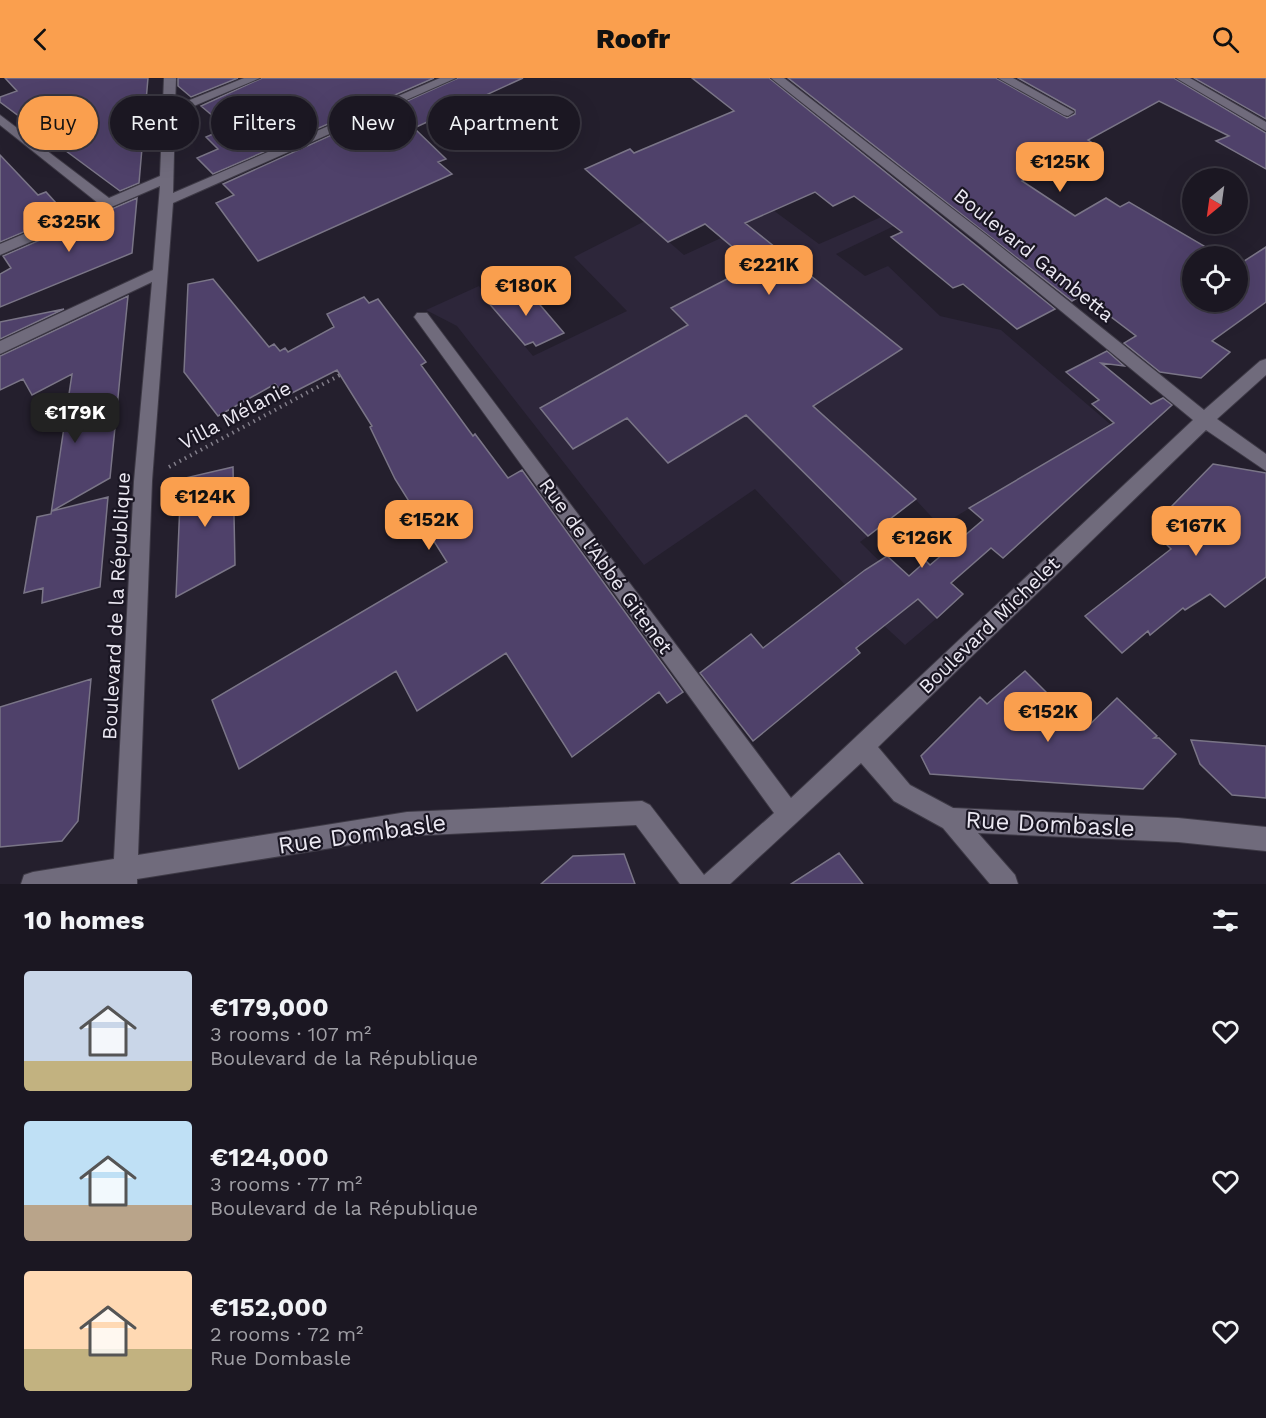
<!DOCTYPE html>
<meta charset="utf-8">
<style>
body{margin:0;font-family:"Work Sans",sans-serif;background:#24202a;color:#f1f3f6;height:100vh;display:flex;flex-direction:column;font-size:22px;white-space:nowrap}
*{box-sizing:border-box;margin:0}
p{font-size:20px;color:#a09fa5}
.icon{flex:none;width:33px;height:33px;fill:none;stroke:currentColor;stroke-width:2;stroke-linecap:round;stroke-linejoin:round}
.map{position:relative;height:806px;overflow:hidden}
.drawer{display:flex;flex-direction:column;background:#1b1722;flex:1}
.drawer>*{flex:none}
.hud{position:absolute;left:18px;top:18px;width:600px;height:54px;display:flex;gap:12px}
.needle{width:39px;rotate:209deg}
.controls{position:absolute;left:1182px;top:90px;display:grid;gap:12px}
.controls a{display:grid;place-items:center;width:66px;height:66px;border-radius:50%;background:#1b1722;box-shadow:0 6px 24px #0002,0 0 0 2px #393640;font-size:30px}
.price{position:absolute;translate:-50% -51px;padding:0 14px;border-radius:12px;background:#fa9f4e;color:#111;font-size:20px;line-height:39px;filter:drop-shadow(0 2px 3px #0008)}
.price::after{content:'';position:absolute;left:50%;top:36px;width:18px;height:14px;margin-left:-9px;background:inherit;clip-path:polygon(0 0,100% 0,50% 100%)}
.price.selected{background:#222;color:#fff}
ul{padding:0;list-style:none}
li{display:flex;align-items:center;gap:18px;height:150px;padding:0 24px}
li span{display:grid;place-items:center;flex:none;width:168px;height:120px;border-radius:6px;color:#555}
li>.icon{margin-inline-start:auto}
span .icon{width:72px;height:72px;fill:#fffc;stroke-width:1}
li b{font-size:26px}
h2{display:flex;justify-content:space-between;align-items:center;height:72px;padding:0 24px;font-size:26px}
.tag{padding:0 21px;border-radius:27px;background:#1b1722;box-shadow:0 6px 24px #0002,0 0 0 2px #393640;font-size:21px;line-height:54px}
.tag.selected{background:#fa9f4e;color:#111}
header{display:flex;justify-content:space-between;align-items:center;height:78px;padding:0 24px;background:#fa9f4e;color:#111;font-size:27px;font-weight:800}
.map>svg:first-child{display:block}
</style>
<header><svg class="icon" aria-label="back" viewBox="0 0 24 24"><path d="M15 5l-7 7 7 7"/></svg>Roofr<svg class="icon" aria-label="search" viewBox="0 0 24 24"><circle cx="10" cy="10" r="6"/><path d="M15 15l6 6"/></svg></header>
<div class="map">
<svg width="1266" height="806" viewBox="0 0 1266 806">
<rect width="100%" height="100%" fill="#241f2d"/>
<path fill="#2d263a" d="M909,127l10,9 -83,40 29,22 23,-10 52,50 61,14 109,94 -170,102 -24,-26 -56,42 77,76 -32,27 -26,-24 -124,-132 -111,76 -187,-239 -31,-16 53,-24 17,26 37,44 94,-45 -53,-54 71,-36 39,34 37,-17 -3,-3 55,-25 46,34z"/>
<path fill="#4f416a" stroke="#7a7587" stroke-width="1.5" d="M5,0h143l-9,105 -19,8 -120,-89v-5l17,-6z
M178,0h60l-47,19 -13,-11z
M262,0h172l-221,96 -16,-16 21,-9 -12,-12 21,-9 -26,-22z
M458,0h65l-109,50 32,31 -8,3 14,12 -194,87 -42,-58 18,-8 -11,-11z
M692,0h77l286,231 -38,20 -54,-45 -10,4 -62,-51 11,-5 -48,-36 -21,10 -18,-14 -70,31 157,126 -89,57 103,93 -48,37 -122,-121 -78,48 -41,-45 -54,31 -33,-41 148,-83 -17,-17 83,-43 -49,-41 -37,18 -83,-73 45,-20 4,4 100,-42z
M788,0h208l71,40 8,-4v-4l-57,-32h156l92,55v36l-50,-28 13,-5 -70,-35 -71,39 3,2 -69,39 53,35 31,-18 14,9 9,-5 92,54h-29v46h46v-37l28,-18v55l-54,39 18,11 -29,26 -41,-6 -36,-29 12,-7 -54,-41 -10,6z
M1194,0h72v41z
M0,77l38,40 8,-3 20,22 -66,28z
M137,120l-5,55 -132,54v-33l11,-6 -8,-12z
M213,201l56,68 5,-3 6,7 5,-3 3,4 46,-25 -7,-13 37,-17 5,6 9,-4 48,63 -5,3 52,71 2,-2 33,44 14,-8 161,222 -16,11 -8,-11 -87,65 -66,-104 -89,58 -21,-40 -157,98 -27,-69 235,-138 -52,-83 -25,-52 2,-1 -35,-56 -51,26 -11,-12 -57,32 -34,-44 4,-88z
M523,207l41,48 -28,13 -3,-4 -8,3 -38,-44z
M128,218l-18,182 -58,33 56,-14 -8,90 -58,16 1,-15 -19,5 13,-76 14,-3 21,-140 -40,21 -9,-16 -23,11v-34z
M64,231l-64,30v-17z
M1107,273l17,15 -23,-3 50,41 12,-6 9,7 -169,153 -12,-10 -40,35 12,11 -26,24 -19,-19 -62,49 4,5 -107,88 -53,-68 51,-39 12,14 102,-78 22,-14 22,20 17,-15 4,4 53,-45 -14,-12 145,-85 -22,-19 7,-4 -33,-28z
M1213,386l53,9v104l-41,30 -15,-13 -25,16 -2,-2 -33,27 -2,-4 -26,22 -37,-37 86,-67 -5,-5 29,-18 -23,-20z
M233,389l2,98 -59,32 5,-118z
M1025,593l59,59 33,-32 40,38 -3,2h5l17,16 -33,35 -213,-15 -9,-18 59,-59 7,7z
M91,601l-13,142 -16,20 -62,6v-140z
M1191,662l75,6v52l-34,-3 -32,-31z
M839,775l24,31h-72z
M624,776l11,30h-94l32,-28z"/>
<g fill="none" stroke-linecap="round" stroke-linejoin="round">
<g stroke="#3e3a46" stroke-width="2">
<path id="minor" d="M164,0h12l-1,28 69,-28h16l-85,36 -2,79 267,-115h16l-283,125 -21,278 -14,374 269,-43 235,-11 8,4 54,70 70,-62 -357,-492 -3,-4 3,-4h10l364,485 402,-378 -213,-176 -209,-166h13l206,160 214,172 56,-49 6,-2v16l-49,44 49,35v17l-60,-41 -328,317 32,38 43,23 225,10 88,9v24l-88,-9 -200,-9 37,42 3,9h-28l-47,-56 -49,-27 -33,-38 -131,121h-50l-44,-59 -229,11 -270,43v5h-116l3,-9 9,-3 81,-13 20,-378 18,-199 -152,72v-13l153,-71 7,-84 -160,69v-11l98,-41 -98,-78v-10l109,83 51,-22z
M998,0h15l61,34 -6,4 -4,-1z
M1176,0h14l76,44v9z"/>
</g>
<path stroke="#827e8a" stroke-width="4" stroke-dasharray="1.5 4.5" stroke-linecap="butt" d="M169,389l171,-92"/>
<use href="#minor" fill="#706b7c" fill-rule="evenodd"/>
</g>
<g text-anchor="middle" stroke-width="4.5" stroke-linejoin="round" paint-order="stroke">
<g font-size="20" fill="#ebe8f2" stroke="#1a1623">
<text transform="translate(1034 177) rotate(39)" y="7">Boulevard Gambetta</text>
<text transform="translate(235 337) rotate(-28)" y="7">Villa Mélanie</text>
<text transform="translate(606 488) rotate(54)" y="7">Rue de l'Abbé Gitenet</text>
<text transform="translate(116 528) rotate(-87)" y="7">Boulevard de la République</text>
<text transform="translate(989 547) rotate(-44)" y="7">Boulevard Michelet</text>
</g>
<g font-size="24" fill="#ebe8f2" stroke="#1a1623">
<text transform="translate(1050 746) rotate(3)" y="8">Rue Dombasle</text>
<text transform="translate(362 756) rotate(-8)" y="8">Rue Dombasle</text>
</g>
</g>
</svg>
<div class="controls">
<a><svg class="needle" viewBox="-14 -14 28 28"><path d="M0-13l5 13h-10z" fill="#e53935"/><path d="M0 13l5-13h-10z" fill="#a09fa5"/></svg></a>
<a><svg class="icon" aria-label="locate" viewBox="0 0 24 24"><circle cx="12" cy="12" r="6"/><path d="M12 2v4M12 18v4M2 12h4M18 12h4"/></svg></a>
</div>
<b class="price" style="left:1060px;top:115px">€125K</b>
<b class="price" style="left:69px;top:175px">€325K</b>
<b class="price" style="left:769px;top:218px">€221K</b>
<b class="price" style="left:526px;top:239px">€180K</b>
<b class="price selected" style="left:75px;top:366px">€179K</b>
<b class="price" style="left:205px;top:450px">€124K</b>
<b class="price" style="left:429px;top:473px">€152K</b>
<b class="price" style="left:1196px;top:479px">€167K</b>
<b class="price" style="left:922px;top:491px">€126K</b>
<b class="price" style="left:1048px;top:665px">€152K</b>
<div class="hud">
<a class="tag selected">Buy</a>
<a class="tag">Rent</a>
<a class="tag">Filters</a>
<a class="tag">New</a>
<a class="tag">Apartment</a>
</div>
</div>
<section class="drawer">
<h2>10 homes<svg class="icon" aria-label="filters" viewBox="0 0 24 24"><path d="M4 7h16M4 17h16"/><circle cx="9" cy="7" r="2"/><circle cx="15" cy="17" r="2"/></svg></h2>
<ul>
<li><span style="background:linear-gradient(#c9d6e8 75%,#c2b280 0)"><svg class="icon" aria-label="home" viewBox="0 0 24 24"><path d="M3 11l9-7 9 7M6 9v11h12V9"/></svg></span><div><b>€179,000</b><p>3 rooms · 107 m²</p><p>Boulevard de la République</p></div><svg class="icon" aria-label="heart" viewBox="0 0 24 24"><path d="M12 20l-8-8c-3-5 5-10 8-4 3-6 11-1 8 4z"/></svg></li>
<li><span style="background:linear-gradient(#bfe0f5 70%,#b9a48a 0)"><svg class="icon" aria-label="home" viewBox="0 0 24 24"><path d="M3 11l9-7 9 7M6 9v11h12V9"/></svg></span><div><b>€124,000</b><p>3 rooms · 77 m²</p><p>Boulevard de la République</p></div><svg class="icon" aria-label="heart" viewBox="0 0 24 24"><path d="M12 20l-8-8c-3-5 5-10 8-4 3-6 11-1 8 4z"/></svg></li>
<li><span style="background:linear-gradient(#ffd9b3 65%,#c2b280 0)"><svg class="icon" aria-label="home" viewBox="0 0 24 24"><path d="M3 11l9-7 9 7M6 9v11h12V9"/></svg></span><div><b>€152,000</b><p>2 rooms · 72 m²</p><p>Rue Dombasle</p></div><svg class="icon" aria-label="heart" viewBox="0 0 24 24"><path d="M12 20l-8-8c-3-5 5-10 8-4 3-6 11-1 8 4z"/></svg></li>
</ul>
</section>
